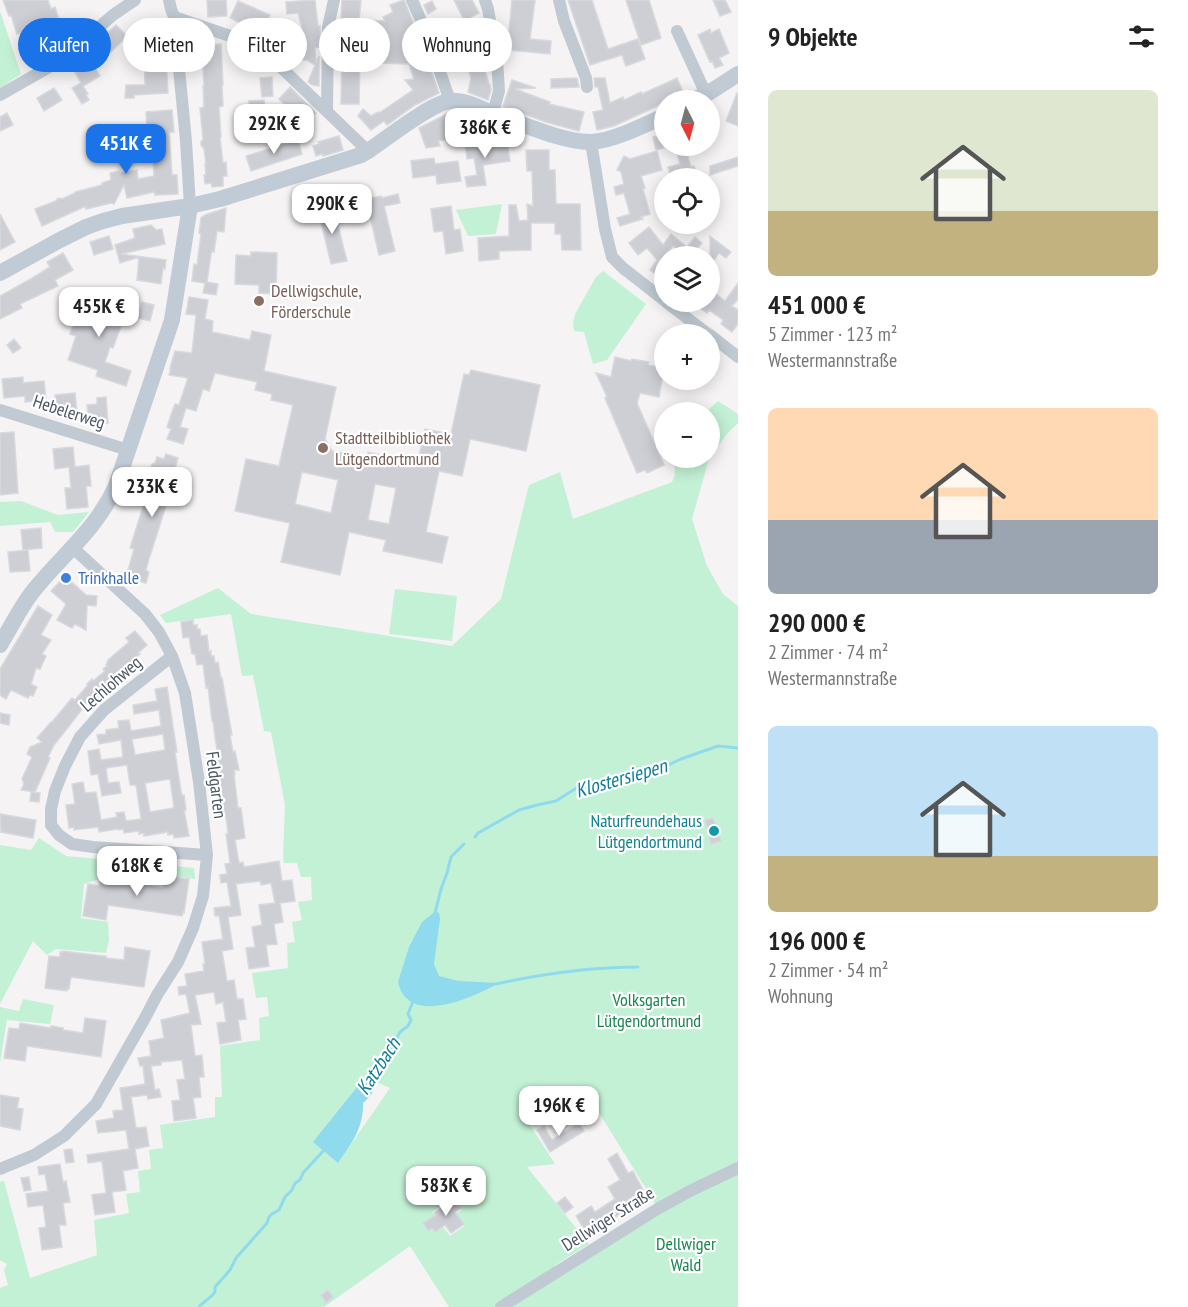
<!DOCTYPE html>
<html lang="de">
<meta charset="utf-8">
<style>
body{margin:0;font-family:"PT Sans Narrow",sans-serif;background:#f2f2f2;color:#222;height:100vh;display:flex;flex-direction:column;font-size:22px;white-space:nowrap}
*{box-sizing:border-box;margin:0}
p{font-size:20px;color:#767676}
.icon{flex:none;width:33px;height:33px;fill:none;stroke:currentColor;stroke-width:2;stroke-linecap:round;stroke-linejoin:round}
.map{position:relative;flex:1;overflow:hidden}
.sheet{display:flex;flex-direction:column;background:#fff;width:450px}
.sheet>*{flex:none}
.guide{position:absolute;left:18px;top:18px;width:570px;height:54px;display:flex;gap:12px}
.needle{width:39px;rotate:174deg}
.fabs{position:absolute;left:654px;top:90px;display:grid;gap:12px}
.fabs a{display:grid;place-items:center;width:66px;height:66px;border-radius:50%;background:#fff;box-shadow:0 3px 15px #0003;font-size:30px}
.price{position:absolute;translate:-50% -51px;padding:0 14px;border-radius:12px;background:#fff;color:#222;font-size:20px;line-height:39px;filter:drop-shadow(0 2px 3px #0008)}
.price::after{content:'';position:absolute;left:50%;top:36px;width:18px;height:14px;margin-left:-9px;background:inherit;clip-path:polygon(0 0,100% 0,50% 100%)}
.price.active{background:#1a73e8;color:#fff}
ul{padding:0;list-style:none}
li{display:grid;align-content:center;gap:12px;height:318px;padding:0 30px}
li span{display:grid;place-items:center;height:186px;border-radius:9px;color:#555}
li>.icon{margin-inline-start:auto}
span .icon{width:108px;height:108px;fill:#fffc;stroke-width:1}
li b{font-size:26px}
h2{display:flex;justify-content:space-between;align-items:center;height:72px;padding:0 30px;font-size:26px}
.pill{padding:0 21px;border-radius:27px;background:#fff;box-shadow:0 3px 15px #0003;font-size:21px;line-height:54px}
.pill.active{background:#1a73e8;color:#fff}
main{display:flex;flex:1;min-height:0}
.map>svg:first-child{display:block}
</style>
<main>
<div class="map">
<svg width="738" height="1307" viewBox="0 0 738 1307">
<rect width="100%" height="100%" fill="#f5f3f3"/>
<path fill="#c3f1d5" fill-rule="evenodd" d="M0,11l21,63 -21,14z
M139,38l1,21 -11,1 1,-8z
M502,204l-6,30 -28,2 -12,-26z
M603,271l43,33 -39,56 -14,4 -9,-32 -10,-1 -1,-8 2,-9 21,-37z
M718,401l20,13v9l-12,12 -17,24 -17,60 15,47 16,28 15,12v701h-289l-39,-61 -86,61h-324v-19l8,-3 -4,-15 3,-6 -7,-4v-78l4,-1 26,97 67,-23 -3,-35 35,-7 -3,-19 14,-2 -2,-21 13,-2 -2,-19 14,-2 -3,-23 55,-8v-20h7l-2,-51 40,-6 -1,-22 10,-2 -2,-19 -11,1 -4,-25 36,-5 -1,-25 8,-1 -3,-20 10,-2 -4,-18 14,-2 -1,-23h-10l-4,-14h-13l-1,-7 2,-51 -14,-73 -7,-1 -11,-56 -11,1 -11,-62 -65,9 -6,-8 58,-27 33,26 201,32 49,-47 28,-114 31,-13 13,47 99,-37 3,-8 -1,-16h36v-46h-4zM365,1077l25,11 -52,75 -24,-21zM585,1090l73,118 -100,63 -3,-6 34,-21 -62,-77 28,-3 -28,-44zM453,1197l9,13 -6,4 8,12 -14,10 -18,-24z
M21,501l37,14 31,-3 -16,20h-18l-5,-10 -50,4v-24z
M395,589l62,7 -5,45 -63,-7z
M39,838l27,18 128,12 1,11 -32,-5 -10,8 -51,-4 -18,6 -3,34 27,4 1,18 -3,13 -50,-4 -9,6 -14,-14 -33,63v-159l31,5z
M23,999l31,6 -4,19 -43,-4 -7,43v-56l19,4z"/>
<path fill="#90daee" d="M436,911l3,2 1,6 -6,45 5,12 20,5 40,2c-25,14 -91,45 -101,-1l11,-35 13,-25z
M374,1072c3,14 0,22 -11,31 1,24 -12,42 -25,60l-25,-21 52,-65z"/>
<g fill="none" stroke-linecap="round" stroke-linejoin="round">
<path stroke="#90daee" stroke-width="3" d="M475,837l3,-4 41,-23 18,-5 19,-4 22,-14 16,-4 57,-10 30,-14 37,-13 20,2
M435,913l6,-24 6,-16 4,-16 13,-13
M496,984c46,-10 94,-17 142,-17
M372,1075l14,-16 14,-27 8,-6 3,-6 -3,-6 5,-13
M199,1307c5,-6 12,-9 16,-15v-5l15,-17 6,-12 31,-35 2,-6 3,-3 7,-4 6,-13 7,-7 3,-7 5,-3 3,-7 22,-24"/>
</g>
<path fill="#cdcfd5" stroke="#d7d9de" stroke-width="1.5" fill-rule="evenodd" d="M3,0h45l3,9 4,-2 4,13 -6,2 1,3 -13,4 1,2 -20,7 -1,-5 -4,1 -6,-19 -2,1z
M207,0h19l1,16 -19,1z
M315,0l3,26h2v21l-5,1 1,15 3,-7v30l-7,-1 -4,-3 7,-17 -8,-5 -19,1 -1,-18 16,-1 -1,-14 -4,-15 -11,1 -1,-12z
M342,0h19l-2,20 26,1 -2,-4 10,-5 -3,-7 14,-5 15,37 20,56 -24,12 -28,20 -3,-4 -13,9 -13,-14 5,-7 8,7 7,-4 1,1 34,-23 -8,-10 9,-1 -5,-15 -28,-1v-13h-5v-3l-19,-1 1,-25 -17,-2z
M454,0h18l7,13 -8,4 -1,16 -7,1 9,25 -22,9 -12,-34 9,-4v-2l4,-1v-1l15,-2z
M512,0h23l-5,39 21,2 -1,13 -43,-4z
M568,0h24l16,49 30,-10 7,20 -19,7 -4,-11 -32,10z
M626,0h23l12,38 -20,7z
M713,0h12l6,12 -11,4z
M238,1l32,14 -9,18 -31,-15z
M432,1l4,8 -8,5 -4,-9z
M116,25l11,11 -17,17 -11,-12z
M710,29l1,4 8,-4 10,24 -10,5 4,7 -8,3 -3,-7 -2,1 -12,-27z
M275,31l1,4 4,-2 3,8 -14,4 -7,-4 -2,-6z
M165,38l3,55 -34,2v3h-9l1,-13h19l-1,-46z
M221,44l2,41h-1l1,21 -4,1 2,30 -1,1 3,25 3,-1 1,14h-4v10l-11,1 -1,-4 -6,1 -1,-9h2l-1,-11h1l-2,-15 -3,-4v-3l2,-3 -3,-31 4,-1 -1,-21h1l-2,-41z
M342,50l18,1 -1,53h-18z
M89,62l3,5 2,-1 6,10 -17,10 5,8 -2,1 3,5 -7,4 -10,-16 9,-5 -6,-11z
M483,64l6,20h1l1,6 -3,10 -20,-8 3,-14 -3,-10z
M272,77l1,19 -11,1 -2,-19z
M577,78l2,9 -28,1v-9z
M594,78h11l5,25 13,-6 1,3 17,-8 1,2 35,-16 7,16 -14,6h-6v3l-50,23 -17,4 -4,-18 10,-2 -5,-23h-3z
M512,80l24,8 -21,1 35,13 -1,2 35,8 -5,19 -33,-9 -43,-16z
M290,87l26,26 -6,6 -11,-11 -5,5 -15,-14z
M54,88l8,12 -18,11 -7,-13z
M737,93h1v33l-12,-5z
M264,100l2,22 -16,1 -1,-22z
M172,110l2,22h-5l3,43h5l1,19 -23,1 -1,-3 -27,6 -3,-13 -10,19 -3,-1 -25,6v-3l-44,20 -7,-17 21,-8 2,-3 4,1 13,-6v-1l27,-7v-2l9,-3 -1,-7 9,-2 1,2 17,-3 1,9 16,-3 -1,-27 -19,2 -1,-10 15,-1 -2,-28z
M453,111l8,26 -23,4 2,5 -14,2 -7,-20z
M7,113l6,12 -13,6v-14z
M284,113l1,15 -8,3 -1,-17z
M661,135l3,13 -8,2 -3,-13z
M339,136l4,14 -20,6 -1,-2 -6,2 -3,-10 6,-2 -1,-2z
M298,140l4,14 -51,17 -5,-15z
M479,141l1,4 27,-3 3,19 -27,4 3,20 -19,2 -2,-10 12,-2 -3,-17 -7,1 -2,-16z
M526,150h23v20h6l1,34h24l1,46h-19l-1,-16h-6v-11h-24v27l-32,1v8l-20,2 -1,-23 31,-2v-31h7l3,16 9,-1 -1,-16 6,2 -1,-35h-5z
M686,150l5,17 3,-1 3,12h-26l-3,-11 12,-3 -3,-11z
M657,151l5,19 -21,6 4,12 -2,1 7,25 -9,3 2,2 -23,7 -3,-8 13,-4 -6,-21 -8,2 -2,-8 10,-3 -3,-12 -4,-2 7,-14 6,3z
M738,157v9l-28,9v-9z
M434,158l1,6 23,-3 3,20 -24,3 -1,-9 -23,3 -2,-17z
M398,194l2,9 -16,3 11,45 -16,4 -13,-56 15,-3 1,2z
M333,206l14,55 -16,3 -13,-55z
M451,206l3,24 6,-1 3,22 -17,3 -3,-23 -9,1 -3,-23z
M226,208l-2,24 -7,-1 -3,21 -2,-1 -1,3 -4,28 11,2 -2,11 -13,-2 2,-10 -13,-2 2,-17 3,1 4,-31 -2,-1 2,-15 4,-3z
M0,214l15,28 -15,8z
M151,225l5,5 6,-1 3,15 -44,10 45,6 -1,9 -2,-1 -2,16 -24,-4 2,-23 -19,6 -5,-18 20,-7 -2,-9z
M649,227l14,18 8,-11 16,13 8,-10 7,6 -11,13h-5l-13,-10 -9,10v24l-14,-10 7,-10 -10,-12 -9,7 -9,-12z
M109,236l4,13 -19,6 -4,-13z
M710,236l21,16 -5,6 -7,-5 -9,13z
M251,252l26,1 -1,41 -17,-1v-8l-24,-1 1,-29 15,1z
M63,253l10,17 -18,10 3,6 -38,18 2,4 -22,11v-23l34,-19 16,-10 -3,-5z
M738,283v16l-6,7 6,4v14l-6,8 -11,-8 2,-4 -14,-10 -2,3 -16,-11h19v-13l15,12z
M97,292l28,7 -7,26 3,1 -8,22 -3,-1 -5,15 26,9 -5,15 -30,-10 2,-6 -30,-10 8,-24 -6,-2 8,-22 13,4z
M189,297l19,3 -3,19 8,2 -1,11 38,8 2,-9 19,4 -7,36 72,16 -11,52 7,12 12,2 -2,8 18,4 1,-9 6,-1 1,-3 14,3 -1,3 36,8 8,-37 26,5 13,-60 5,1 2,-5 69,15 -14,66 -56,-12 -8,37 -23,-5 -13,61 22,5 -6,26 -59,-12 3,-11 -37,-8 -9,43 -59,-13 9,-39 -55,-12 11,-52 33,7 14,-61 -22,-5 1,-6 -17,-4 2,-8 -42,-9 -6,18 -6,-2 -7,22 -10,-3 -6,19 8,2 -5,15 -16,-5 4,-10 -4,-2 5,-15 3,-8 4,1 9,-27 -19,-3 2,-7h-1l5,-17 17,2 4,-38 -10,-1zM302,472l36,8 -7,33 -36,-9zM375,484l21,4 -7,36 -21,-4z
M142,302l12,3 -4,16 -12,-3z
M14,339l7,9 -8,5 -6,-8z
M615,357l16,4 1,-2 17,3 -1,3 16,3 -5,29 -19,-4 -3,10 27,62 -17,8 -2,-3 -8,3 -32,-75 2,-1 -11,-24 15,4z
M23,377v6l21,-2 2,19 -21,2v-6l-21,2 -2,-19z
M75,393l2,20 -20,1 -2,-19z
M106,397l2,26 -19,1 -2,-19 10,-1v-6z
M14,432l4,61 -18,2v-62z
M73,447l2,20 14,-2 2,21h-5l2,21 -21,2 -2,-21h6l-2,-21 -14,2 -2,-20z
M166,454l12,4 -5,18 4,1 -3,10h-2l-23,72 -3,11 3,2 -3,11 -15,-4 1,-4 -5,-1 7,-25 -4,-1 18,-57 8,3 6,-18 -8,-4 -3,-4 1,-4 3,-1 2,-6 7,2z
M41,528l1,20 -19,2 -2,-20z
M28,550l2,21 -20,1 -2,-20z
M65,576l21,19 11,1 -1,10 -9,-1 -1,25 -11,-6 -3,4 -15,-8 9,-16 -15,-13z
M38,606l14,9 -11,20 10,5 -9,14 4,2 -6,13 -4,-1 -5,16 6,3 -4,9 -3,-1 -2,3 -17,-8 -5,9 -6,-4v-26z
M193,620v5h4v4h3l1,7 6,-1 2,17 2,-1v5h3l1,7 3,-1 3,16h1l10,57h-2l3,17 2,-1 4,19h-5l1,5h-1l4,33h3l4,30 -10,2 4,23 4,-1 1,5 35,-6 3,20 10,-1 3,21 -15,2 3,19 -9,2 3,20 -11,1 3,21 -20,3 -3,-21 9,-1 -3,-20 10,-2 -3,-20 16,-2 -4,-20 -10,2 -1,-4 -24,3 5,31 -13,2 5,32 -11,2 5,30 7,-1 3,19h6l3,20 -8,1 3,20 -21,4 -3,-21 9,-1 -3,-20 -7,2 -2,-12 -19,3 6,29 -10,1 4,31 7,-1 2,22h-5l2,20 -8,1 3,20 -22,3 -2,-20 8,-1 -3,-20 8,-1 -3,-19 -21,2v3l-10,1 4,24 4,-1 2,8 -13,2 -1,-4 -16,2 5,31 10,-1 3,19 -14,3 3,19 -15,3 3,19 -14,2 3,20 -20,3 -3,-20 14,-2 -4,-32 -14,2 -1,-8 42,-6 -3,-19 -28,3 -2,-12 18,-3 -1,-7 10,-1 -3,-22 25,-4 -2,-18h-3l-2,-8 13,-2 -2,-15 15,-3 -3,-18 29,-7 -4,-19 -7,1 -1,-8 9,-1 -2,-12 19,-3 -1,-7h2l-3,-22 21,-3 -4,-23h-4l-1,-8 17,-2 -4,-24 -6,1 -1,-8 7,-1 -2,-10 5,-1 -3,-22 -1,-7h2l-2,-17h-2l-1,-3h-2l-4,-27h2l-1,-9 4,-1 -7,-39 -2,-17h-1l-4,-34 -2,1 -3,-24 -6,1 -2,-11h-3l-3,-17 -6,1 -2,-16z
M135,631l12,14 -9,8 2,1 -20,17 2,3 -20,17 2,2 -14,13 -3,-3 -21,27 -12,15 -6,12 2,1 -15,34 -14,-2 3,-6 -2,-5 10,-22 -5,-3 3,-7 12,-5 -5,-4 14,-16h1l20,-24 3,2 12,-14v-2l5,-5 1,2 12,-10 -2,-2 4,-3 -1,-1 2,-5 21,-18 -3,-4z
M167,687l10,65h-2l6,39 1,4h2l2,15h-2l5,26 -15,2 -1,-4 -5,1v-3l-24,4v-3l-5,1v-3l-15,2 -1,-4 -4,1 -1,-1 -19,3 -1,-5 -24,3v-3l-5,1 -3,-23 9,-1 -3,-20 11,-2 2,11 11,-1 5,28 16,-3 -1,-4 8,-1 2,9 15,-2 -5,-34h-6l-3,-20 -21,3 2,15 11,-1 2,11 -19,3 -4,-22 -7,1 -3,-24 11,-2 2,11 22,-3 -2,-17 -22,4 -2,-9 9,-1v-4l13,-2 -1,-7 11,-1 2,11 30,-5 -2,-16 -25,4 -1,-9 24,-4 -2,-12zM163,734l2,16 -30,5 -3,-16zM170,779l4,29 -24,4 -5,-29z
M0,713l10,2 -1,10 -9,-2z
M31,792l9,1 -1,9 -9,-1z
M0,814l36,6 -3,18 -32,-6z
M713,818l8,23 -10,3 -6,-24z
M165,876l24,3 -5,34 -1,-1 -1,4 -74,-11 -2,15 -23,-4 5,-32 11,2 1,-6h3v-1l29,3 31,6z
M125,947l25,4 -6,36 -73,-10 -2,12h-2v2l-22,-3 4,-32 11,1v-5h3v-1l40,5h3v2l18,2z
M85,1018l21,3 -5,36 -74,-11 -2,15 -21,-3 5,-30 10,1 1,-6 31,5v-2l12,2v2l20,3z
M0,1095l19,3 -2,10 6,1 -3,21 -20,-4z
M579,1123l5,8 -34,21 -13,-22 7,-4 8,14z
M72,1149l2,13 -8,1 -2,-13z
M617,1153l11,20 5,-2 10,19 -14,9 2,4 -6,3 2,4 -21,13 -2,-3 -18,12 -10,-16 15,-10 4,6 20,-13 -7,-12 12,-7 -12,-21z
M60,1164l3,18 3,-1 4,21 -7,1 3,22h-7l3,22 -20,3 -3,-22 7,-1 -3,-22 -15,2 -2,-13 22,-3 -3,-17 -6,1 -1,-8z
M29,1177l2,13 -7,1 -3,-13z
M453,1196l8,12 -6,4 9,12 -13,9 -6,-8 -10,7 -3,-4 -4,3 -5,-8 13,-8 -2,-2 10,-7 -2,-2z
M565,1197l8,10 -8,6 -8,-10z
M328,1290l5,7 -7,6 -5,-8z"/>
<g fill="none" stroke-linecap="round" stroke-linejoin="round">
<path stroke="#c1cad2" stroke-width="12" d="M169,0l2,9 3,8 12,124 4,65
M412,0l15,34 23,67
M485,0l3,9 9,51 2,31 -6,22
M559,0l5,21 22,57 1,9
M174,17l65,22 25,12 104,100
M677,31l29,63
M0,95l51,-29 17,-12 45,-39 22,-15
M327,111l1,-84 6,-27
M591,142l14,87 7,28 11,11 41,32
M666,302l42,32
M710,335l28,22
M0,410l128,40
M172,656l-68,54 -24,27 -15,29 -10,25 -4,18v16l8,10 13,9 21,3 114,8
M0,1169l34,-14 30,-19 32,-32 49,-86 12,-23 21,-33 15,-34 10,-32 4,-41 -8,-73 -14,-89 -13,-37 -13,-24 -14,-18 -72,-66
M501,1307l158,-99 31,-17 48,-23"/>
<path stroke="#c1cbd6" stroke-width="16" d="M694,100l16,-8 28,-18
M0,273l58,-32 28,-14 17,-6 19,-5 68,-10 30,-7 141,-44 7,-4c18,-12 63,-48 82,-50 15,-2 31,8 44,13 26,9 71,29 97,28 21,-1 54,-17 73,-26
M0,645c11,-18 21,-39 34,-55 29,-36 62,-60 82,-104l56,-166 18,-114"/>
</g>
<g fill="#8d6e63" stroke="#fff" stroke-width="2">
<circle cx="259" cy="301" r="6"/>
<circle cx="323" cy="448" r="6"/>
</g>
<circle fill="#3f7fe0" stroke="#fff" stroke-width="2" cx="66" cy="578" r="6"/>
<circle fill="#0f9aa8" stroke="#fff" stroke-width="2" cx="714" cy="831" r="6"/>
<g text-anchor="middle" stroke-width="4.5" stroke-linejoin="round" paint-order="stroke">
<g font-size="18" fill="#785e54" stroke="#fff" text-anchor="start">
<text x="271" y="297">Dellwigschule,<tspan x="271" dy="21">Förderschule</tspan></text>
<text x="335" y="444">Stadtteilbibliothek<tspan x="335" dy="21">Lütgendortmund</tspan></text>
</g>
<g font-size="18" fill="#4a5661" stroke="#fff">
<text transform="translate(69 412) rotate(18)" y="6">Hebelerweg</text>
<text transform="translate(111 684) rotate(-41)" y="6">Lechlohweg</text>
<text transform="translate(216 785) rotate(83)" y="6">Feldgarten</text>
<text transform="translate(608 1219) rotate(-32)" y="6">Dellwiger Straße</text>
</g>
<g font-size="18" fill="#366cbe" stroke="#fff" text-anchor="start">
<text x="78" y="584">Trinkhalle</text>
</g>
<g font-size="18" fill="#0d838f" stroke="#fff" text-anchor="end">
<text x="702" y="827">Naturfreundehaus<tspan x="702" dy="21">Lütgendortmund</tspan></text>
</g>
<g font-size="18" fill="#17864f" stroke="#fff">
<text x="649" y="1006">Volksgarten<tspan x="649" dy="21">Lütgendortmund</tspan></text>
<text x="686" y="1250">Dellwiger<tspan x="686" dy="21">Wald</tspan></text>
</g>
<g font-size="20" font-style="italic" fill="#0c7c9b" stroke="#fff">
<text transform="translate(621 778) rotate(-16)" y="7">Klostersiepen</text>
<text transform="translate(378 1066) rotate(-57)" y="7">Katzbach</text>
</g>
</g>
</svg>
<div class="fabs">
<a><svg class="needle" viewBox="-14 -14 28 28"><path d="M0-13l5 13h-10z" fill="#e53935"/><path d="M0 13l5-13h-10z" fill="#767676"/></svg></a>
<a><svg class="icon" aria-label="locate" viewBox="0 0 24 24"><circle cx="12" cy="12" r="6"/><path d="M12 2v4M12 18v4M2 12h4M18 12h4"/></svg></a>
<a><svg class="icon" aria-label="layers" viewBox="0 0 24 24"><path d="M12 4l9 5-9 5-9-5zM3 14l9 5 9-5"/></svg></a>
<a>+</a>
<a>−</a>
</div>
<b class="price" style="left:274px;top:155px">292K €</b>
<b class="price" style="left:485px;top:159px">386K €</b>
<b class="price active" style="left:126px;top:175px">451K €</b>
<b class="price" style="left:332px;top:235px">290K €</b>
<b class="price" style="left:99px;top:338px">455K €</b>
<b class="price" style="left:152px;top:518px">233K €</b>
<b class="price" style="left:137px;top:897px">618K €</b>
<b class="price" style="left:559px;top:1137px">196K €</b>
<b class="price" style="left:446px;top:1217px">583K €</b>
<div class="guide">
<a class="pill active">Kaufen</a>
<a class="pill">Mieten</a>
<a class="pill">Filter</a>
<a class="pill">Neu</a>
<a class="pill">Wohnung</a>
</div>
</div>
<section class="sheet">
<h2>9 Objekte<svg class="icon" aria-label="filters" viewBox="0 0 24 24"><path d="M4 7h16M4 17h16"/><circle cx="9" cy="7" r="2"/><circle cx="15" cy="17" r="2"/></svg></h2>
<ul>
<li><span style="background:linear-gradient(#dfe7d0 65%,#c2b280 0)"><svg class="icon" aria-label="home" viewBox="0 0 24 24"><path d="M3 11l9-7 9 7M6 9v11h12V9"/></svg></span><div><b>451 000 €</b><p>5 Zimmer · 123 m²</p><p>Westermannstraße</p></div></li>
<li><span style="background:linear-gradient(#ffd9b3 60%,#9aa5b1 0)"><svg class="icon" aria-label="home" viewBox="0 0 24 24"><path d="M3 11l9-7 9 7M6 9v11h12V9"/></svg></span><div><b>290 000 €</b><p>2 Zimmer · 74 m²</p><p>Westermannstraße</p></div></li>
<li><span style="background:linear-gradient(#bfe0f5 70%,#c2b280 0)"><svg class="icon" aria-label="home" viewBox="0 0 24 24"><path d="M3 11l9-7 9 7M6 9v11h12V9"/></svg></span><div><b>196 000 €</b><p>2 Zimmer · 54 m²</p><p>Wohnung</p></div></li>
</ul>
</section>
</main>
